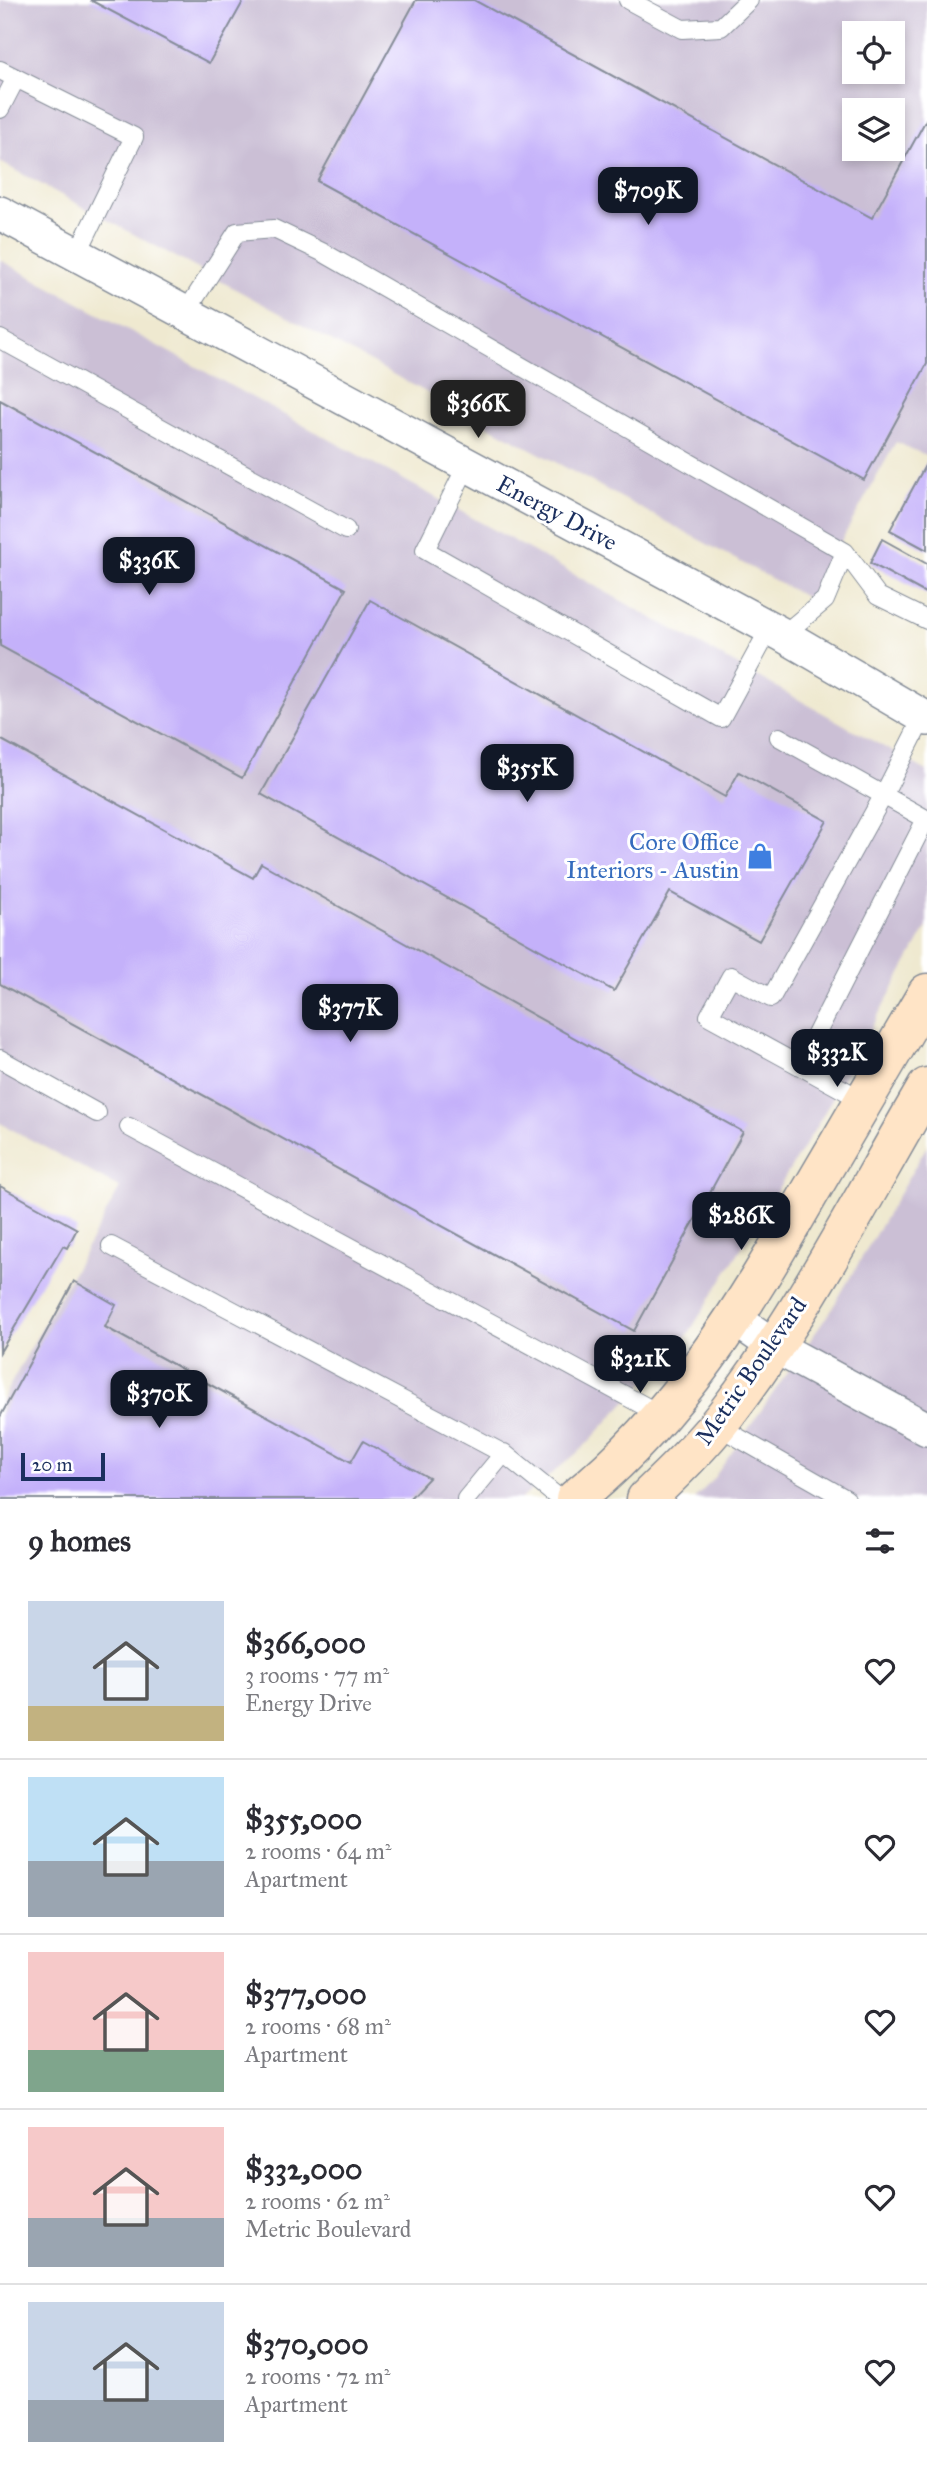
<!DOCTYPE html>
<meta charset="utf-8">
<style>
body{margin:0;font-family:"IM FELL Great Primer",serif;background:#f2f2f3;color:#2b2b33;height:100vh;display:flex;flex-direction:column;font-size:26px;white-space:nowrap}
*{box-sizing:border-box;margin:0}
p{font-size:23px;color:#7c7c81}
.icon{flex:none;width:38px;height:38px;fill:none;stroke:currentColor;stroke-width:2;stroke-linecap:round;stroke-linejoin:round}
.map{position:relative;height:1499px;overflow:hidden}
.side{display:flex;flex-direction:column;background:#fff;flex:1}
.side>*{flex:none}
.fabs{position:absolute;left:842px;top:21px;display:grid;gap:14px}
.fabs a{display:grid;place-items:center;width:63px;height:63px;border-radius:0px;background:#fff;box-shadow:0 4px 10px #0003;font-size:35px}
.scale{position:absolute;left:21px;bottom:18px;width:84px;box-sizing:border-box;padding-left:7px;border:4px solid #1b2f5e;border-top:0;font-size:19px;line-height:24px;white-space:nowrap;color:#1b2f5e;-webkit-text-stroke:5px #fff;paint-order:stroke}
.price{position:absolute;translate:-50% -60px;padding:0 16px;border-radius:14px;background:#111827;color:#fff;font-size:23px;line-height:46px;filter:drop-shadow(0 2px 4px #0008)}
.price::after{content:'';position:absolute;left:50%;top:42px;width:21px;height:16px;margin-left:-10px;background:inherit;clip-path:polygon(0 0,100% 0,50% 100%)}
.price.active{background:#222;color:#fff}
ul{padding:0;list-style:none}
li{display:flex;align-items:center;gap:21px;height:175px;padding:0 28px}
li+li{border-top:2px solid #e1e1e2}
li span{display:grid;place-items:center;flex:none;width:196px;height:140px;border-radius:0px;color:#555}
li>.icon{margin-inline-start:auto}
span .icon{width:84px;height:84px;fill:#fffc;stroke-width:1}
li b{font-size:30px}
h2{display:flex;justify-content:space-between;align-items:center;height:84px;padding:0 28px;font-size:30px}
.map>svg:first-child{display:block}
</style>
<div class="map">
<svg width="927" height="1499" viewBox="0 0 927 1499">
<rect width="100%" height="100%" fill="#fff"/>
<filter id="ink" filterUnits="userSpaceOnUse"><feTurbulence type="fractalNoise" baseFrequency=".0143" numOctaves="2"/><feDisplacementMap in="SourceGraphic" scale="14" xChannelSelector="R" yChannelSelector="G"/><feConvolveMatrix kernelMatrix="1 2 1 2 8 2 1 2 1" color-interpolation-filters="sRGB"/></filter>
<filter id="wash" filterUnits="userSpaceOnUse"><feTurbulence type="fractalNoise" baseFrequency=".00686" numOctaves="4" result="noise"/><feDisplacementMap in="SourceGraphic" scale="28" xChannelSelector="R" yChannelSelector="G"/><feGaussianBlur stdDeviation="1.57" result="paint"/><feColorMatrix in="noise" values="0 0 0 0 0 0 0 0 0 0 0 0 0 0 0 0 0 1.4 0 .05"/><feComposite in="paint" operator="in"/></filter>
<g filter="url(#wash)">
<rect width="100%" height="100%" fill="#efe9d0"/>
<path fill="#cbbfd5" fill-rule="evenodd" d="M0,0h927v456l-31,-14 -87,157 -809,-437zM854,33h38v39h-38zM854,110h38v39h-38z
M0,260l417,227 510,284v156l-109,197 -131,212 -105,113 -61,50h-521v-96l120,-215 -120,-65z
M927,1146v353h-233l17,-17 119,-170z"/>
<g id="blocks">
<path fill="#c4b1fa" d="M90,0h154l-35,63z
M416,0h58l398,218 55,-100v246l-63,116 -547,-299z
M0,400l346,189 -104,189 -242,-132z
M927,462v88l-37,-20z
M882,539l45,25v30l-57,-31z
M370,600l355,197 14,-25 88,49 -68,120 -89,-49 -56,99 -353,-197z
M0,739l253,139 8,-15 482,269 -109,199 -634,-347z
M0,1186l77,43 -10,19 -4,-2 -63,106z
M74,1281l42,24 -11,22 246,135 12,-21 66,37 -20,21h-409v-82z"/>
</g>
</g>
<g filter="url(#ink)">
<use href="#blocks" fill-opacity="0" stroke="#858c97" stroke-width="2"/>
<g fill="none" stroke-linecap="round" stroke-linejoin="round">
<g stroke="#858c97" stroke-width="20">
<path id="service" d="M628,0l54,29 39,-2 28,-27
M0,70l134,67 -57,117
M0,109l16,-31
M186,312l51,-80 37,-3 50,24 521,299 33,44 49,24
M0,339l346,191
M467,465l-42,85 296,168 49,-90
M783,635l42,-35 20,-48
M779,737l147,82 -126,247
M0,1059l97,54
M864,1101l-155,-85 22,-40 40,22 112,-202 40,-79
M129,1127l532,288
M111,1246l395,209 54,44
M716,1425l130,74
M466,1499l38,-46"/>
</g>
<g stroke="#858c97" stroke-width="36">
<path id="minor" d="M0,213l783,422 144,84
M735,1319l39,27 153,83"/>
</g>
<g stroke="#858c97" stroke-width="41">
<path id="secondary" d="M575,1499c104,-84 168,-190 234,-305 40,-67 79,-134 118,-201
M646,1499c28,-27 56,-54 80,-85 78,-101 137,-218 201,-327"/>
</g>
<use href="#service" stroke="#fff" stroke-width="18"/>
<use href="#minor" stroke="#fff" stroke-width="33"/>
<use href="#secondary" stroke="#ffe4c6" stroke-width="38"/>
</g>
</g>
<defs>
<g id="shop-bare" transform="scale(2.1)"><path d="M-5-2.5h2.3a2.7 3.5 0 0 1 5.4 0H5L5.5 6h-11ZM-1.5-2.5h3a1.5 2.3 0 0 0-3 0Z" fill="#3f7fe0" stroke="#fff" stroke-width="2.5" paint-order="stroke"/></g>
</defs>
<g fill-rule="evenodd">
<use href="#shop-bare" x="760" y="856"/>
</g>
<g text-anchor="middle" stroke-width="6" stroke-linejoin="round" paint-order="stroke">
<g font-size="24" fill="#1b2f5e" stroke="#fff">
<text transform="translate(557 513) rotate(28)" y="8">Energy Drive</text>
<text transform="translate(751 1371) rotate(-55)" y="8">Metric Boulevard</text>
</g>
<g font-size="24" fill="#366cbe" stroke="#fff" text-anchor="end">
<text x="739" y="850">Core Office<tspan x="739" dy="28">Interiors - Austin</tspan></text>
</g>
</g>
</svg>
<div class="fabs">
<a><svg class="icon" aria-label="locate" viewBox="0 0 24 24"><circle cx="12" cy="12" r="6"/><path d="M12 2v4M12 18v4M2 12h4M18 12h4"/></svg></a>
<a><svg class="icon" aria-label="layers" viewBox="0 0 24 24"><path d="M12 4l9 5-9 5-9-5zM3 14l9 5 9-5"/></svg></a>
</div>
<div class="scale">20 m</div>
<b class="price" style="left:648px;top:227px">$709K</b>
<b class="price active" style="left:478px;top:440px">$366K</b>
<b class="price" style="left:149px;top:597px">$336K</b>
<b class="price" style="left:527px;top:804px">$355K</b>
<b class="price" style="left:350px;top:1044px">$377K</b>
<b class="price" style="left:837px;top:1089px">$332K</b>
<b class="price" style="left:741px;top:1252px">$286K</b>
<b class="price" style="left:640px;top:1395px">$321K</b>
<b class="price" style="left:159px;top:1430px">$370K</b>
</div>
<section class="side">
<h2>9 homes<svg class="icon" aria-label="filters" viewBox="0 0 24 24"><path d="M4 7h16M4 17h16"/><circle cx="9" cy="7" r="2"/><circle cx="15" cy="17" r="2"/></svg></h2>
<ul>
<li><span style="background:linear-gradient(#c9d6e8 75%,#c2b280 0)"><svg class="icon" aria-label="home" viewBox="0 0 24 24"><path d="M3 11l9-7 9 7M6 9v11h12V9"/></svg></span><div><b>$366,000</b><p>3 rooms · 77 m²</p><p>Energy Drive</p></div><svg class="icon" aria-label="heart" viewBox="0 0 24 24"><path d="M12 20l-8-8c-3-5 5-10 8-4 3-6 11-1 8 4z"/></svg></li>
<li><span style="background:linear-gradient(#bfe0f5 60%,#9aa5b1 0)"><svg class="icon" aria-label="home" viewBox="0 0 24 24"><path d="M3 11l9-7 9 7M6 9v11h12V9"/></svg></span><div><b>$355,000</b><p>2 rooms · 64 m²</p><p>Apartment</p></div><svg class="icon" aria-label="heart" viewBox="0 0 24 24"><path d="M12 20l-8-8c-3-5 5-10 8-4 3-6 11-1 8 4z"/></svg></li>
<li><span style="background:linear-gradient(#f6c9c9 70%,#7fa58c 0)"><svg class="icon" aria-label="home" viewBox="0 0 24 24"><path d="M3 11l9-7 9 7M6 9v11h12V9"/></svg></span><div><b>$377,000</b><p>2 rooms · 68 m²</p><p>Apartment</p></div><svg class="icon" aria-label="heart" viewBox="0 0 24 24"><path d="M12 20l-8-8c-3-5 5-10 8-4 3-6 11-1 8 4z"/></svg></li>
<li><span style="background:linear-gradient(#f6c9c9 65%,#9aa5b1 0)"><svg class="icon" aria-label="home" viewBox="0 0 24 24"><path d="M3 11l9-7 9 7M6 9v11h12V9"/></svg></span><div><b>$332,000</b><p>2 rooms · 62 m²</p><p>Metric Boulevard</p></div><svg class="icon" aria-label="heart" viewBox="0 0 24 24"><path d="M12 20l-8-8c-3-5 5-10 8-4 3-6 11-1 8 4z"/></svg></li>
<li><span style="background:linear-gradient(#c9d6e8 70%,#9aa5b1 0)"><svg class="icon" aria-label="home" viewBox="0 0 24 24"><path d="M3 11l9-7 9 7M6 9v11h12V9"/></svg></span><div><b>$370,000</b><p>2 rooms · 72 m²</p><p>Apartment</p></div><svg class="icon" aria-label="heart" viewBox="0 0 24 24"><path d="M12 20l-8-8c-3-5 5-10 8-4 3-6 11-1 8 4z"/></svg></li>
</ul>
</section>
